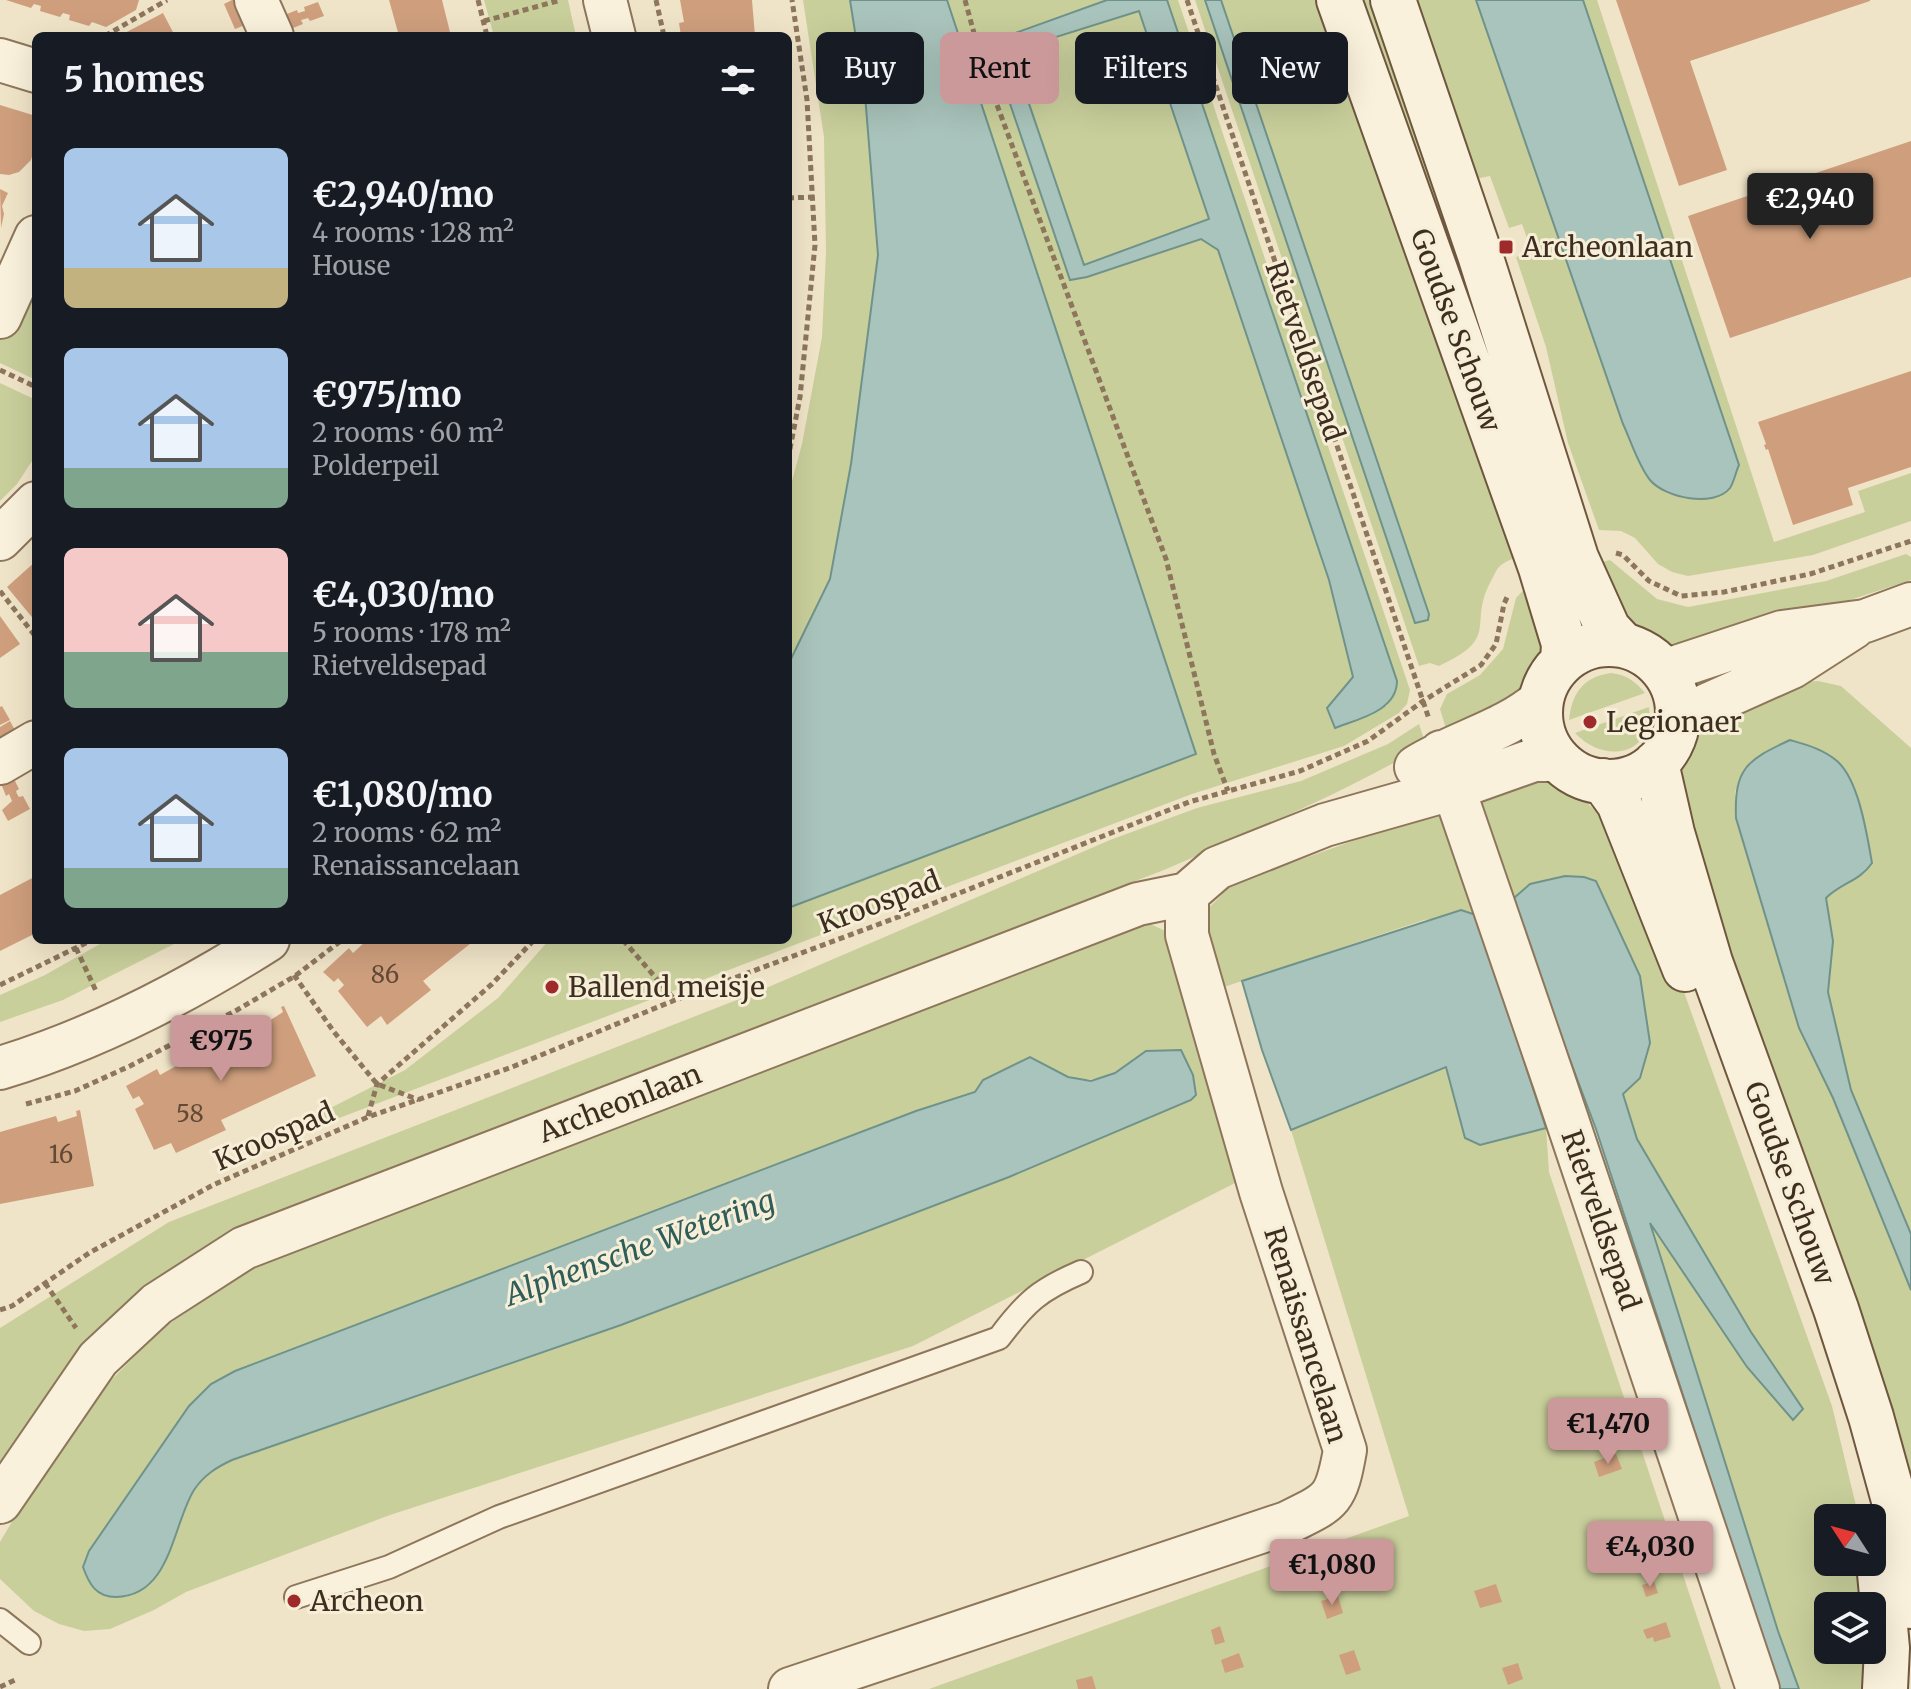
<!DOCTYPE html>
<meta charset="utf-8">
<style>
body{margin:0;font-family:Merriweather,serif;background:#20242c;color:#f1f3f6;height:100vh;display:flex;flex-direction:column;font-size:30px;white-space:nowrap}
*{box-sizing:border-box;margin:0}
p{font-size:26px;color:#9ea1a6}
.icon{flex:none;width:44px;height:44px;fill:none;stroke:currentColor;stroke-width:2;stroke-linecap:round;stroke-linejoin:round}
.map{position:relative;flex:1;overflow:hidden}
.panel{position:absolute;left:32px;top:32px;width:760px;height:912px;display:flex;flex-direction:column;background:#171b24;border-radius:12px;box-shadow:0 8px 32px #0002}
.panel>*{flex:none}
.hud{position:absolute;left:816px;top:32px;width:760px;height:72px;display:flex;gap:16px}
.needle{width:52px;rotate:306deg}
.fabs{position:absolute;left:1814px;top:1504px;display:grid;gap:16px}
.fabs a{display:grid;place-items:center;width:72px;height:72px;border-radius:12px;background:#171b24;box-shadow:0 8px 32px #0002;font-size:40px}
.price{position:absolute;translate:-50% -68px;padding:0 18px;border-radius:8px;background:#cc999b;color:#111;font-size:26px;line-height:52px;filter:drop-shadow(0 2px 4px #0008)}
.price::after{content:'';position:absolute;left:50%;top:48px;width:24px;height:18px;margin-left:-12px;background:inherit;clip-path:polygon(0 0,100% 0,50% 100%)}
.price.active{background:#222;color:#fff}
ul{padding:0;list-style:none}
li{display:flex;align-items:center;gap:24px;height:200px;padding:0 32px}
li span{display:grid;place-items:center;flex:none;width:224px;height:160px;border-radius:12px;color:#555}
li>.icon{margin-inline-start:auto}
span .icon{width:96px;height:96px;fill:#fffc;stroke-width:1}
li b{font-size:34px}
h2{display:flex;justify-content:space-between;align-items:center;height:96px;padding:0 32px;font-size:34px}
.chip{padding:0 28px;border-radius:12px;background:#171b24;box-shadow:0 8px 32px #0002;font-size:28px;line-height:72px}
.chip.active{background:#cc999b;color:#111}
.map>svg:first-child{display:block}
</style>
<div class="map">
<svg width="1911" height="1689" viewBox="0 0 1911 1689">
<rect width="100%" height="100%" fill="#f0e4c8"/>
<path fill="#c9cf9b" fill-rule="evenodd" d="M484,0h84l8,36h-82z
M803,0h47l15,95 13,160 -27,209 -21,115 -42,86v-169l14,-52 20,-107 4,-85 -2,-115z
M947,0h160l-100,36 -17,9 80,234 17,-2 114,-38 17,10 111,331 24,97 -26,32 60,-3 10,-17v-8l-230,-681h11l232,690 -3,14 -8,9 -55,33 -152,48 -887,337 -2,-9 102,-52 93,-72 51,-58h239v-32l407,-154z
M1195,0h10l210,623 13,-3 1,-6 -208,-614h106l197,554c-7,3 -16,6 -23,11 -5,4 -7,11 -10,16 -24,44 11,56 -52,85l-9,-3 -11,3z
M1351,0h26l180,543z
M1408,0h68l147,424 28,58 33,15 55,-33 -156,-464h14l177,542 91,-30 -7,-21 53,-18v48l-98,34 -125,21 -16,-4 -14,-8 -23,-26 -14,-7 -22,-1 -31,-87 -22,-96 -30,-90 16,-5 -10,-28 -13,4 -19,-52 -25,5z
M1139,11l70,208 -125,46 -73,-214z
M36,261v119l-36,-17v-24z
M0,383l36,17v55l-19,29 -17,17z
M1906,554l5,3v23l-73,24 -149,44 -29,-4 -36,-21 -31,-59 17,-4 47,39 31,8 138,-26z
M1534,579l13,46 -6,27 -20,41 -73,42 -8,-26 7,-15 33,-19 23,-26 13,-51z
M1611,673c16,2 24,8 34,20l-76,27c3,-27 14,-43 42,-47z
M1818,681l23,5 70,62v486l-60,-144 -23,-98 5,-51 -7,-43c16,-16 33,-16 46,-35l-18,-72 -111,-21 -8,22 1,26 63,210 34,70 78,192v186l-184,-505 -49,-173 5,-33 21,-37 79,-45z
M1649,707c5,48 -44,58 -74,26z
M1419,724l7,21c-85,49 -173,86 -262,125l-711,274 -235,95 -57,39 -161,187v-137l169,-106 583,-228 358,-154 87,-32 104,-27 87,-37z
M1537,779l13,3 36,20 22,20 61,128 163,456 27,112h-31v44h36l4,44h-40v44h41l1,39h-71l-21,-58 -129,-411 98,147 46,52 10,-10 -52,-77 -114,-193 -14,-45 -108,-187 -39,-94 4,-14z
M1431,813l15,5 30,97 -52,5 -209,70 -12,-44 3,-35 26,-27z
M1148,923l22,10 73,246 -330,167 -523,169 -204,77 -32,18 -44,19 -26,2 -25,-7 -25,-13 -34,-32v-37l46,-78 46,-64 68,-70 82,-56 97,-45zM1147,1051l-138,126 -388,148 -389,135 -21,11 -16,18 -45,96 -24,12h-20l-23,-30 6,-16 100,-145 727,-295 59,-19 55,-35c14,6 27,16 41,20 30,9 52,-9 76,-26z
M107,940h75l-119,60 -63,22v-27l45,-20z
M1446,1067l71,68 29,-7 3,44 172,517h-792l480,-173 -118,-386z"/>
<path fill="#a9c4bc" stroke="#6f938a" stroke-width="2" fill-rule="evenodd" d="M850,0h97l249,754 -408,154v-243l42,-86 21,-115 27,-209 -13,-160z
M1107,0h60l230,681c0,30 -39,38 -62,47l-8,-20 26,-31 -24,-97 -111,-330 -17,-11 -114,38 -17,3 -80,-235 17,-9zM1139,11l70,208 -125,46 -73,-214z
M1205,0h16l208,614 -1,6 -13,3z
M1476,0h107l156,465c-3,6 -5,17 -9,23 -16,20 -65,10 -80,-8 -12,-15 -19,-39 -27,-56z
M1790,740c17,5 33,9 47,21 22,19 30,74 35,102 -12,18 -31,20 -46,35l7,43 -5,51 23,98 60,144v56l-78,-192 -34,-70 -63,-210c-2,-50 11,-58 54,-78z
M1565,876l19,1 12,4 44,95 10,67 -10,35 -17,16 14,45 114,193 52,77 -10,11 -46,-53 -97,-144 128,408 21,58h-20l-183,-560 -62,-164 -19,-58 -1,-9 16,-14z
M1461,910l15,5 70,213 -66,17 -15,-7 -19,-71 -155,63 -29,-80 -20,-69z
M1181,1050l12,25 3,20 -5,5 -182,77 -388,148 -389,135c-15,7 -28,15 -38,30 -22,36 -23,106 -78,107 -20,0 -27,-13 -33,-30l6,-16 100,-145 22,-22 24,-13 681,-260 59,-19 8,-12 47,-23 38,20 23,4 24,-8 31,-22z"/>
<path fill="#cf9f7d" d="M6,0h133l-3,10 -30,17 -14,-5 -3,4 -20,-6 1,-5 -7,-2 -3,4 -20,-6 1,-5 -7,-2 -3,4z
M232,0h7l11,23 -15,6 -11,-25z
M389,0h53l9,36h-52z
M680,0h72l3,36h-74l-2,-13 5,-1z
M1616,0h254v1l-180,60 37,109 -48,16z
M318,2l6,14 -14,5 -2,-3 -7,2 2,4 -15,6 -6,-14 15,-6 1,3 7,-2 -1,-4z
M163,13l12,23h-56z
M0,105l36,11v15l-4,8 3,7 -4,14 -12,12 -10,3 -9,-1z
M1911,141v136l-181,61 -42,-122z
M0,189l8,4 -6,13 2,8 -3,14z
M1911,371v96l-63,21 5,17 -60,20 -25,-76 -2,1 -2,-5 2,-1 -8,-22z
M36,561v61l-29,-35z
M0,616l20,28 -20,14z
M2,706l8,14 -10,5v-18z
M10,721l7,13 -17,10v-17z
M12,775l7,14 -3,2 1,3 2,3 4,-1 7,13 -22,12 -6,-11 10,-9 -3,-7 -3,2 -6,-15z
M36,876v57l-36,18v-56z
M367,940h108l-52,41 8,9 -44,35 -6,-9 -14,11 -29,-36 6,-6 -6,-7 -4,4 -11,-10 26,-24 4,5z
M284,1006l32,70 -95,44 5,10 -50,23 -5,-10 -17,7 -19,-41 9,-5 -5,-8 -6,3 -7,-13 31,-17 3,6 103,-58 3,6 17,-11 -2,-5z
M80,1110l14,76 -94,18v-72l56,-16 2,6 19,-6 -1,-5z
M1616,1454l6,15 -23,8 -5,-15z
M1654,1581l4,12 -12,4 -4,-12z
M1496,1584l6,18 -22,6 -6,-17z
M1338,1596l5,17 -16,6 -6,-18z
M1666,1622l5,15 -17,5 -1,-5 -6,2 -4,-9z
M1220,1626l5,16 -10,3 -4,-15z
M1354,1650l7,20 -15,5 -7,-20z
M1239,1653l5,14 -19,6 -4,-13z
M1518,1663l5,16 -15,6 -6,-17z
M1092,1676l4,13h-18l-2,-9z"/>
<g fill="none" stroke-linecap="round" stroke-linejoin="round">
<g stroke="#8d765c" stroke-width="26">
<path id="service" d="M296,1597l93,-30 110,-50 500,-179c27,-36 40,-48 82,-66
M0,1620l29,23"/>
</g>
<g stroke="#8d765c" stroke-width="46">
<path id="minor" d="M256,0l16,36
M605,0l9,36
M0,60l36,11
M0,317l36,-80
M0,539l36,-36
M1664,671l118,-39 83,-11 46,-17
M1678,718l114,-51 62,-40
M1441,752l113,329 204,608
M0,763l36,-21
M1416,767c40,-25 90,-36 125,-67
M0,1068c96,-29 183,-74 268,-128
M0,1502l98,-143 59,-55 87,-56 894,-344 49,-10 30,-26 108,-43 130,-37 79,-28h25
M790,1689l497,-166c45,-22 49,-22 58,-73l-84,-258 -74,-257v-41"/>
</g>
<g stroke="#6f573f" stroke-width="48">
<path id="secondary" d="M1339,0l202,568 23,76 -1,17
M1393,0l87,255 96,303 32,71 15,16
M1540 713a69 69 0 1 1 138 0a69 69 0 1 1-138 0Z
M1656,763l16,70 38,129 126,347 35,108 27,98 13,91
M1603,781l16,22 66,166
M1879,1563l8,85 -2,41"/>
</g>
<path stroke="#8d765c" stroke-width="5" stroke-dasharray="6 4" stroke-linecap="butt" d="M478,0l9,36
M656,0l8,36
M965,0l19,70 182,489 48,195 14,37
M1187,0l242,719
M484,21l77,-21
M105,36l62,-36
M788,198l26,-1
M0,370l36,17
M788,459l12,-62 15,-152 -8,-145 -15,-100
M1616,553l7,2 26,26 32,15 43,-4 86,-18 101,-33
M0,591l36,46
M623,940l52,60
M76,948l20,43
M294,975l40,57 43,52 42,16
M0,985l92,-45
M26,1104l49,-13 55,-25 107,-56 58,-34 47,-36
M368,1116l9,-32 115,-100 42,-44
M45,1283l31,45
M0,1310l12,-4 77,-53 124,-68 155,-68 144,-50 163,-67 234,-87 280,-111 111,-31 68,-30 55,-40 58,-36 15,-21 8,-40 4,-9
M0,1687l17,-8"/>
<use href="#service" stroke="#faf1dc" stroke-width="22"/>
<use href="#minor" stroke="#faf1dc" stroke-width="42"/>
<use href="#secondary" stroke="#faf1dc" stroke-width="44"/>
</g>
<g fill="#9e2a2b" stroke="#f7eed8" stroke-width="3">
<rect x="1498" y="239" width="16" height="16" rx="4"/>
<circle cx="1590" cy="722" r="8"/>
<circle cx="552" cy="987" r="8"/>
<circle cx="294" cy="1601" r="8"/>
</g>
<g text-anchor="middle" stroke-width="6" stroke-linejoin="round" paint-order="stroke">
<g font-size="24" fill="#624a37">
<text x="385" y="983">86</text>
<text x="190" y="1122">58</text>
<text x="61" y="1163">16</text>
</g>
<g font-size="28" fill="#3d2e20" stroke="#f7eed8" text-anchor="start">
<text x="1522" y="257">Archeonlaan</text>
<text x="1606" y="732">Legionaer</text>
<text x="568" y="997">Ballend meisje</text>
<text x="310" y="1611">Archeon</text>
</g>
<g font-size="28" fill="#3d2e20" stroke="#f7eed8">
<text transform="translate(1456 330) rotate(70)" y="10">Goudse Schouw</text>
<text transform="translate(1305 351) rotate(71)" y="10">Rietveldsepad</text>
<text transform="translate(879 902) rotate(-21)" y="10">Kroospad</text>
<text transform="translate(620 1103) rotate(-21)" y="10">Archeonlaan</text>
<text transform="translate(274 1136) rotate(-24)" y="10">Kroospad</text>
<text transform="translate(1790 1183) rotate(70)" y="10">Goudse Schouw</text>
<text transform="translate(1601 1220) rotate(71)" y="10">Rietveldsepad</text>
<text transform="translate(1306 1335) rotate(73)" y="10">Renaissancelaan</text>
</g>
<g font-size="30" font-style="italic" fill="#2f5d5a" stroke="#f7eed8">
<text transform="translate(640 1248) rotate(-20)" y="10">Alphensche Wetering</text>
</g>
</g>
</svg>
<div class="fabs">
<a><svg class="needle" viewBox="-14 -14 28 28"><path d="M0-13l5 13h-10z" fill="#e53935"/><path d="M0 13l5-13h-10z" fill="#9ea1a6"/></svg></a>
<a><svg class="icon" aria-label="layers" viewBox="0 0 24 24"><path d="M12 4l9 5-9 5-9-5zM3 14l9 5 9-5"/></svg></a>
</div>
<b class="price active" style="left:1810px;top:241px">€2,940</b>
<b class="price" style="left:221px;top:1083px">€975</b>
<b class="price" style="left:1608px;top:1466px">€1,470</b>
<b class="price" style="left:1650px;top:1589px">€4,030</b>
<b class="price" style="left:1332px;top:1607px">€1,080</b>
<div class="hud">
<a class="chip">Buy</a>
<a class="chip active">Rent</a>
<a class="chip">Filters</a>
<a class="chip">New</a>
</div>
<section class="panel">
<h2>5 homes<svg class="icon" aria-label="filters" viewBox="0 0 24 24"><path d="M4 7h16M4 17h16"/><circle cx="9" cy="7" r="2"/><circle cx="15" cy="17" r="2"/></svg></h2>
<ul>
<li><span style="background:linear-gradient(#a9c7e8 75%,#c2b280 0)"><svg class="icon" aria-label="home" viewBox="0 0 24 24"><path d="M3 11l9-7 9 7M6 9v11h12V9"/></svg></span><div><b>€2,940/mo</b><p>4 rooms · 128 m²</p><p>House</p></div></li>
<li><span style="background:linear-gradient(#a9c7e8 75%,#7fa58c 0)"><svg class="icon" aria-label="home" viewBox="0 0 24 24"><path d="M3 11l9-7 9 7M6 9v11h12V9"/></svg></span><div><b>€975/mo</b><p>2 rooms · 60 m²</p><p>Polderpeil</p></div></li>
<li><span style="background:linear-gradient(#f6c9c9 65%,#7fa58c 0)"><svg class="icon" aria-label="home" viewBox="0 0 24 24"><path d="M3 11l9-7 9 7M6 9v11h12V9"/></svg></span><div><b>€4,030/mo</b><p>5 rooms · 178 m²</p><p>Rietveldsepad</p></div></li>
<li><span style="background:linear-gradient(#a9c7e8 75%,#7fa58c 0)"><svg class="icon" aria-label="home" viewBox="0 0 24 24"><path d="M3 11l9-7 9 7M6 9v11h12V9"/></svg></span><div><b>€1,080/mo</b><p>2 rooms · 62 m²</p><p>Renaissancelaan</p></div></li>
</ul>
</section>
</div>
